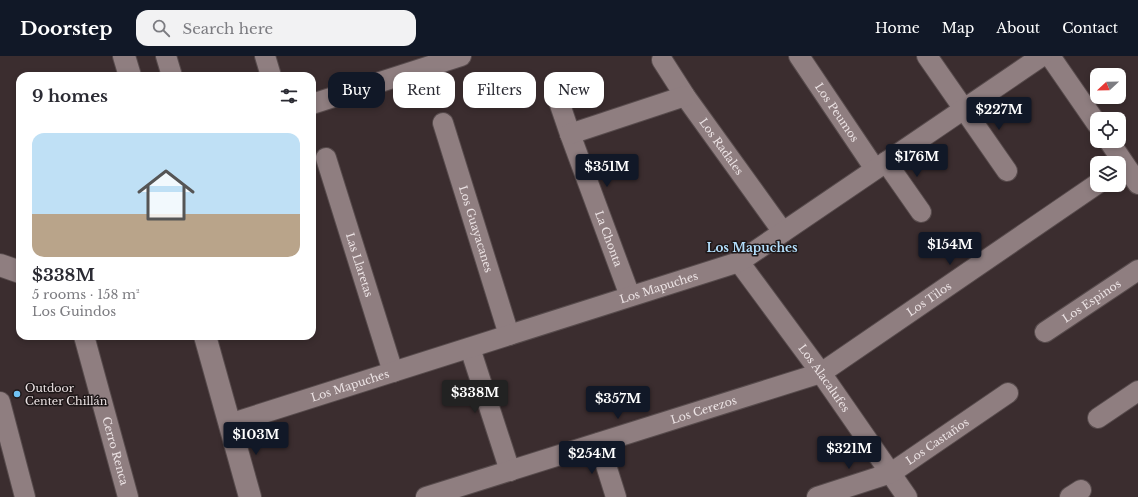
<!DOCTYPE html>
<meta charset="utf-8">
<style>
body{margin:0;font-family:"Libre Baskerville",serif;background:#f2f2f3;color:#2b2b33;height:100vh;display:flex;flex-direction:column;font-size:15px;white-space:nowrap}
*{box-sizing:border-box;margin:0}
p{font-size:13px;color:#7c7c81}
.icon{flex:none;width:22px;height:22px;fill:none;stroke:currentColor;stroke-width:2;stroke-linecap:round;stroke-linejoin:round}
.map{position:relative;flex:1;overflow:hidden}
.panel{position:absolute;left:16px;top:16px;width:300px;height:268px;display:flex;flex-direction:column;background:#fff;border-radius:12px;box-shadow:0 2px 6px #0003}
.panel>*{flex:none}
.top-card{position:absolute;left:328px;top:16px;width:380px;height:36px;display:flex;gap:8px}
.needle{width:26px;rotate:248deg}
.buttons{position:absolute;left:1090px;top:12px;display:grid;gap:8px}
.buttons a{display:grid;place-items:center;width:36px;height:36px;border-radius:8px;background:#fff;box-shadow:0 2px 6px #0003;font-size:20px}
.price{position:absolute;translate:-50% -34px;padding:0 9px;border-radius:4px;background:#111827;color:#fff;font-size:13px;line-height:26px;filter:drop-shadow(0 1px 2px #0008)}
.price::after{content:'';position:absolute;left:50%;top:24px;width:12px;height:9px;margin-left:-6px;background:inherit;clip-path:polygon(0 0,100% 0,50% 100%)}
.price.selected{background:#222;color:#fff}
ul{padding:0;list-style:none}
li{display:grid;align-content:center;gap:8px;height:212px;padding:0 16px}
li span{display:grid;place-items:center;height:124px;border-radius:12px;color:#555}
li>.icon{margin-inline-start:auto}
span .icon{width:72px;height:72px;fill:#fffc;stroke-width:1}
li b{font-size:17px}
h2{display:flex;justify-content:space-between;align-items:center;height:48px;padding:0 16px;font-size:17px}
.pill{padding:0 14px;border-radius:12px;background:#fff;box-shadow:0 2px 6px #0003;font-size:14px;line-height:36px}
.pill.selected{background:#111827;color:#fff}
header{display:flex;align-items:center;gap:24px;box-sizing:border-box;height:56px;padding:0 20px;background:#111827;color:#fff}
header strong{font-size:19px}
nav{display:flex;gap:22px;margin-inline-start:auto;font-size:14px}
.search{width:280px;height:36px;background:#f2f2f3;display:flex;align-items:center;gap:10px;box-sizing:border-box;padding:0 14px;border-radius:12px;color:#7c7c81;font-size:15px}
.map>svg:first-child{display:block}
</style>
<header>
<strong>Doorstep</strong>
<div class="search"><svg class="icon" aria-label="search" viewBox="0 0 24 24"><circle cx="10" cy="10" r="6"/><path d="M15 15l6 6"/></svg>Search here</div>
<nav><a>Home</a><a>Map</a><a>About</a><a>Contact</a></nav>
</header>
<div class="map">
<svg width="1138" height="441" viewBox="0 0 1138 441">
<rect width="100%" height="100%" fill="#3b2d2f"/>
<g fill="none" stroke-linecap="round" stroke-linejoin="round">
<g stroke="#574b4c" stroke-width="22">
<g id="street">
<path d="M166,0l6,20"/>
<path d="M265,0l6,20"/>
<path id="s1" d="M799,0l76,113"/>
<path d="M927,0l80,115"/>
<path d="M1050,0l47,68"/>
<path id="s2" d="M662,4l23,36 98,136"/>
<path id="s3" d="M555,34l15,44 60,162"/>
<path d="M312,48l149,-48"/>
<path id="s4" d="M443,67l66,212"/>
<path d="M570,78l115,-38"/>
<path d="M1109,85l29,43"/>
<path id="s5" d="M326,102l67,214"/>
<path d="M886,106l35,50"/>
<path id="s6" d="M739,206l82,111 86,124"/>
<path id="s7" d="M1045,276l93,-62"/>
<path id="s8" d="M84,280l44,161"/>
<path d="M470,292l40,123"/>
<path d="M0,346l25,95"/>
<path d="M1098,362l40,-27"/>
<path id="s9" d="M229,368l510,-162 303,-206"/>
<path d="M599,387l17,54"/>
<path id="s10" d="M426,441l395,-124 276,-189"/>
<path id="s11" d="M817,441l74,-24 117,-80"/>
<path d="M1070,441l11,-7"/>
</g>
</g>
<g stroke="#574b4c" stroke-width="24">
<path id="secondary" d="M124,0l6,20
M0,209l20,7
M205,280l45,161"/>
</g>
<use href="#street" stroke="#8f7e80" stroke-width="20"/>
<use href="#secondary" stroke="#8f7e80" stroke-width="22"/>
</g>
<circle fill="#70c2f4" stroke="#1e1718" stroke-width="1.5" cx="17" cy="338" r="4"/>
<g text-anchor="middle" stroke-width="3" stroke-linejoin="round" paint-order="stroke">
<g font-size="11" fill="#ece3e4" stroke="#1e1718">
<text dy="4" stroke="none"><textPath href="#s1" startOffset="68">Los Peumos</textPath></text>
<text dy="4" stroke="none"><textPath href="#s2" startOffset="105">Los Radales</textPath></text>
<text dy="4" stroke="none"><textPath href="#s4" startOffset="111">Los Guayacanes</textPath></text>
<text dy="4" stroke="none"><textPath href="#s3" startOffset="158">La Chonta</textPath></text>
<text dy="4" stroke="none"><textPath href="#s5" startOffset="112">Las Llaretas</textPath></text>
<text dy="4" stroke="none"><textPath href="#s9" startOffset="451">Los Mapuches</textPath></text>
<text dy="4" stroke="none"><textPath href="#s10" startOffset="545">Los Tilos</textPath></text>
<text dy="4" stroke="none"><textPath href="#s7" startOffset="56">Los Espinos</textPath></text>
<text dy="4" stroke="none"><textPath href="#s6" startOffset="144">Los Alacalufes</textPath></text>
<text dy="4" stroke="none"><textPath href="#s9" startOffset="127">Los Mapuches</textPath></text>
<text dy="4" stroke="none"><textPath href="#s10" startOffset="291">Los Cerezos</textPath></text>
<text dy="4" stroke="none"><textPath href="#s11" startOffset="134">Los Castaños</textPath></text>
<text dy="4" stroke="none"><textPath href="#s8" startOffset="119">Cerro Renca</textPath></text>
</g>
<g font-size="11" fill="#ece3e4" stroke="#1e1718" text-anchor="start">
<text x="25" y="336">Outdoor<tspan x="25" dy="13">Center Chillán</tspan></text>
</g>
<g font-size="12" font-weight="bold" fill="#b3defb" stroke="#1e1718">
<text x="752" y="196">Los Mapuches</text>
</g>
</g>
</svg>
<div class="buttons">
<a><svg class="needle" viewBox="-14 -14 28 28"><path d="M0-13l5 13h-10z" fill="#e53935"/><path d="M0 13l5-13h-10z" fill="#7c7c81"/></svg></a>
<a><svg class="icon" aria-label="locate" viewBox="0 0 24 24"><circle cx="12" cy="12" r="6"/><path d="M12 2v4M12 18v4M2 12h4M18 12h4"/></svg></a>
<a><svg class="icon" aria-label="layers" viewBox="0 0 24 24"><path d="M12 4l9 5-9 5-9-5zM3 14l9 5 9-5"/></svg></a>
</div>
<b class="price" style="left:999px;top:75px">$227M</b>
<b class="price" style="left:917px;top:122px">$176M</b>
<b class="price" style="left:607px;top:132px">$351M</b>
<b class="price" style="left:950px;top:210px">$154M</b>
<b class="price selected" style="left:475px;top:358px">$338M</b>
<b class="price" style="left:618px;top:364px">$357M</b>
<b class="price" style="left:256px;top:400px">$103M</b>
<b class="price" style="left:849px;top:414px">$321M</b>
<b class="price" style="left:592px;top:419px">$254M</b>
<div class="top-card">
<a class="pill selected">Buy</a>
<a class="pill">Rent</a>
<a class="pill">Filters</a>
<a class="pill">New</a>
</div>
<section class="panel">
<h2>9 homes<svg class="icon" aria-label="filters" viewBox="0 0 24 24"><path d="M4 7h16M4 17h16"/><circle cx="9" cy="7" r="2"/><circle cx="15" cy="17" r="2"/></svg></h2>
<ul>
<li><span style="background:linear-gradient(#bfe0f5 65%,#b9a48a 0)"><svg class="icon" aria-label="home" viewBox="0 0 24 24"><path d="M3 11l9-7 9 7M6 9v11h12V9"/></svg></span><div><b>$338M</b><p>5 rooms · 158 m²</p><p>Los Guindos</p></div></li>
</ul>
</section>
</div>
